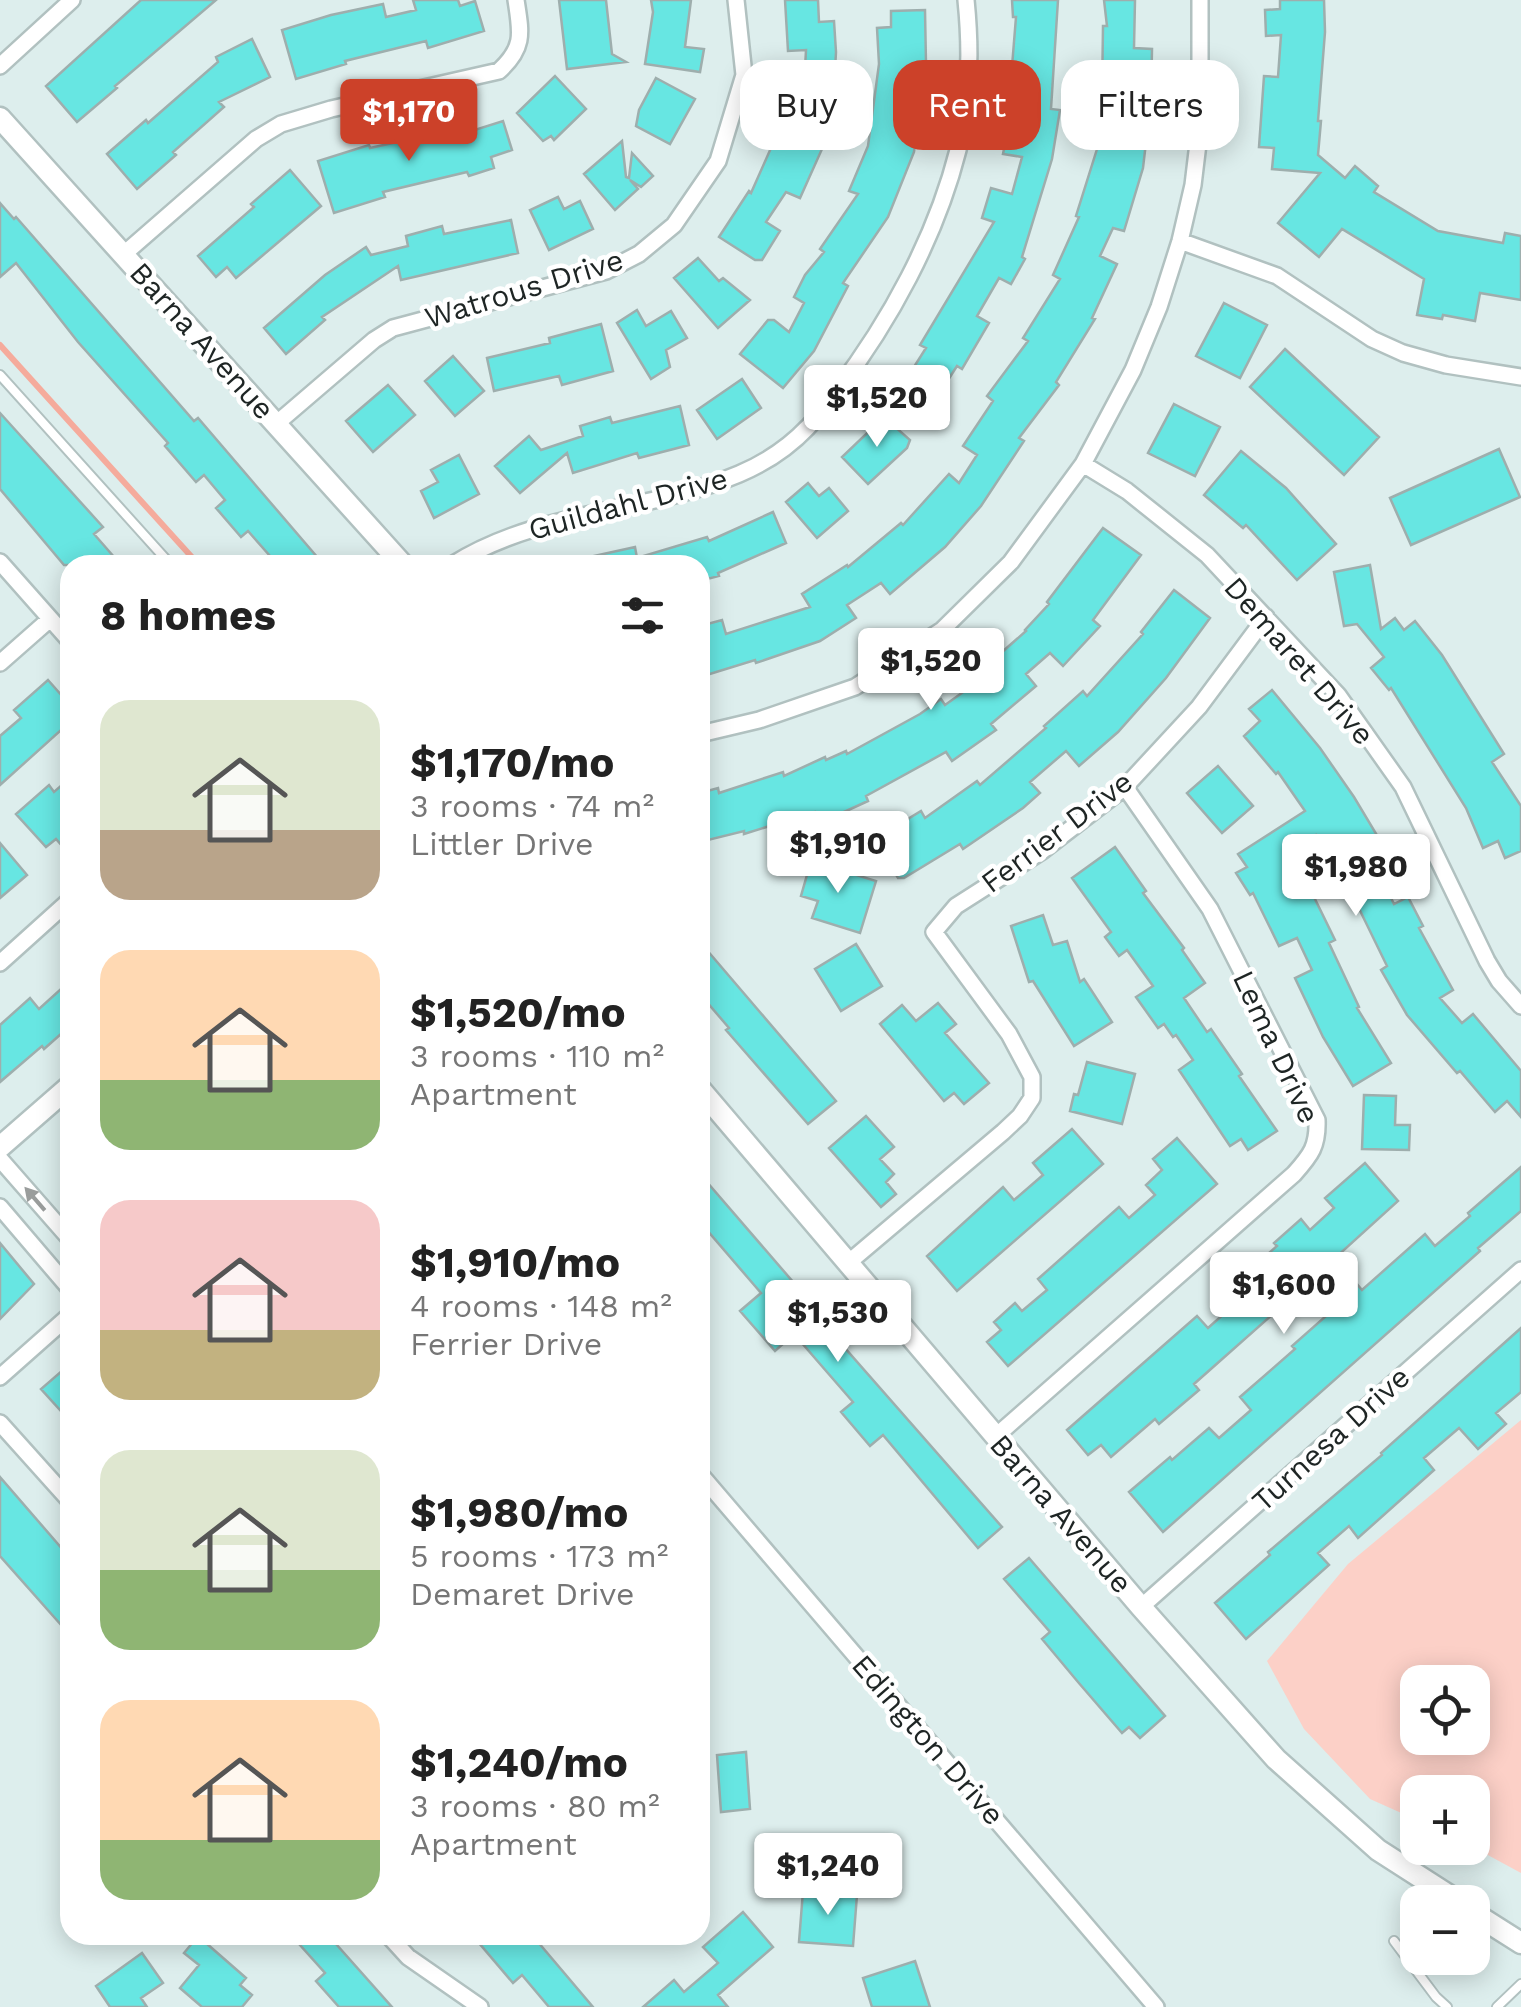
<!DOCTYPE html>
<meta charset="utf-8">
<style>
body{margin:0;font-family:"Work Sans",sans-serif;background:#f6f6f6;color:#222;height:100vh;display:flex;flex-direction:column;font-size:38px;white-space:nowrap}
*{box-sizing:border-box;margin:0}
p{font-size:32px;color:#767676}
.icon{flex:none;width:55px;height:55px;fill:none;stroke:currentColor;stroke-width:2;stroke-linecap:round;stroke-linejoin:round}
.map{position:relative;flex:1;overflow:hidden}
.sheet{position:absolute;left:60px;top:555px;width:650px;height:1390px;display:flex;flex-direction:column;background:#fff;border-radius:30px;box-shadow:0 5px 25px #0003}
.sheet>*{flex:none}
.top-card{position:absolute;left:740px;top:60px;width:630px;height:90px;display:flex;gap:20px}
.tools{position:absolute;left:1400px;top:1665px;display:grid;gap:20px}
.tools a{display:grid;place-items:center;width:90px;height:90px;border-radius:20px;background:#fff;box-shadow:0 5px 25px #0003;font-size:50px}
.price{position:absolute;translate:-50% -85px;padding:0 22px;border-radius:10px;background:#fff;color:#222;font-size:32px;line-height:65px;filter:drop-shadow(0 2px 5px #0008)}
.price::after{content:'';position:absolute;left:50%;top:60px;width:30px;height:22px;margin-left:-15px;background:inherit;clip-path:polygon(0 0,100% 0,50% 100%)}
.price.current{background:#cc4129;color:#fff}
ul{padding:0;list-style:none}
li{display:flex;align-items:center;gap:30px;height:250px;padding:0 40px}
li span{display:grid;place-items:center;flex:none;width:280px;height:200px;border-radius:30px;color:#555}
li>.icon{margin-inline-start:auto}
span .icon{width:120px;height:120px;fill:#fffc;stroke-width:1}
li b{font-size:42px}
h2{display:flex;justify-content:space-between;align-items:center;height:120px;padding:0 40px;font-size:42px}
.pill{padding:0 35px;border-radius:30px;background:#fff;box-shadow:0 5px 25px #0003;font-size:35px;line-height:90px}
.pill.current{background:#cc4129;color:#fff}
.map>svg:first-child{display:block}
</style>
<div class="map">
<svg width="1521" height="2007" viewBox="0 0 1521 2007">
<rect width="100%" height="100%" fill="#ddeeed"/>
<path fill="#fcd0c7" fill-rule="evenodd" d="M1521,1420v453l-48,-26 -1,-55h-54l-1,28 -47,-21 -66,-70 -37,-68 81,-97zM1418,1682h54v56h-54z"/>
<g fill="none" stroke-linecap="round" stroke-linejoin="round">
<path stroke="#f5ab9c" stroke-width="6" d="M0,345l199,220"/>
</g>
<path fill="#67e6e2" stroke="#9eaead" stroke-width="2.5" d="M141,0h75l-101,86 2,2 -40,34 -31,-36z
M413,0h45l2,6 15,-5 9,30 -56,17 -2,-7 -81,20 1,3 -50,15 -14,-49 49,-15 52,-11 3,13 30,-7z
M559,0h47l6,54 14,8 -59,7z
M651,0h40l-6,47 19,2 -4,23 -55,-8 8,-52z
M785,0h33l1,22 15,-1 2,31 -4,70 -53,-3 2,-34 23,2 2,-37 -18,1z
M1012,0h46l-7,109 9,1 -8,49 -30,98 3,2 -14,25 -12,-6 -22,38 12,7 -27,46 -5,-3 -34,53 -30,-19 33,-52 -6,-3 74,-123 -12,-4 9,-30 21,6 10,-37 -19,-3 5,-25 15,3 9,-51 -21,-2 5,-62h-3z
M1104,0h31l-1,48 18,1 -1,51 -8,68 -19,63 -11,-3 -13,28 17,8 -25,54 3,1 -39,63 3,3 -40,53 5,3 -43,65 -36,41 -55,47 -9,-11 -34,22 9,13 -36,23 -64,22 -1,-3 -55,17v-51l22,-6 4,14 84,-27 -8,-13 45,-29 1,2 53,-44 2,2 46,-51 10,9 18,-28 -14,-9 30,-45 -6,-5 41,-55 -5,-3 37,-59 -7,-4 26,-58 -3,-1 21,-67 -8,-1 6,-53 7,1 1,-70h4z
M1280,0h44l1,32 -7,89h3l-3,34 27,23 10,-12 23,20 -4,6 64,39 65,12 2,-10 16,3v64l-41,-7 -5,28 -32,-6 -1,4 -25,-4 7,-36 -82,-50 -23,28 -41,-34 42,-50 -48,-4 2,-21 -15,-1 5,-71 14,1 3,-42 -15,1 -1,-26 15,-1z
M925,10l1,54 -12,88 -26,65 -45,66 5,3 -34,65 -31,37 -43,-34 28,-34h6l15,12 15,-29 -10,-6 11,-22 19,-23 -4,-3 38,-55 -9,-3 19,-45 11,-82 -2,-36 14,-1v-16z
M252,39l18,38 -51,25 5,5 -51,45 3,3 -39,34 -30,-35 39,-34 2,3 70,-61 -2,-5z
M555,76l31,33 -32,31 -3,-4 -8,5 -26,-28z
M656,78l39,21 -25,45 -34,-18 3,-16z
M503,121l9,29 -21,7 3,11 -25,8 -2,-4 -84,20 2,5 -51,16 -16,-52 51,-16 1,3 68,-15 2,8z
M779,130l43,19 -22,49 -14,-6 -20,30 14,9 -18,29h-7l-36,-23 30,-46 2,2z
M622,141l4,36 3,1 3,-25 21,23 -12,11 -11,-7 8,9 -23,21 -31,-36z
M290,170l31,36 -85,72 -9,-11 -11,10 -18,-21 56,-49 -3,-3z
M558,197l6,12 16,-8 13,28 -44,21 -19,-40z
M0,203l14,16 2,-2 178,204 4,-3 126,147h-46l-30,-34 -7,6 -25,-29 9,-8 -21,-25 -8,7 -31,-36 3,-3 -90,-101 -62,-79 -16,14z
M511,220l7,33 -117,27 -3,-14 -76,51 3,3 -39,34 -22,-26 61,-53 41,-28 5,8 37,-9 -2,-10 36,-10 2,8z
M698,258l21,23 4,-3 27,22 -32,28 -44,-50z
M1224,303l43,22 -27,53 -44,-22z
M637,310l9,16 25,-15 16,27 -21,12 4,17 -19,12 -34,-56z
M601,324l12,47 -51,14 -3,-9 -65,15 -7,-33 63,-15 -1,-5z
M1285,349l94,88 -35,38 -94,-88z
M453,356l31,35 -29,25 -30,-35z
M742,379l19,29 -44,31 -20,-29z
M388,385l27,30 -42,37 -27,-31z
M1174,404l46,23 -25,49 -47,-23z
M680,406l9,39 -50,13 -2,-5 -64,20 -6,-20 -47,40 -25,-27 34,-30 12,14 42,-14 -3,-10 30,-9 2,6z
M0,413l103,114 -9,7 27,31h-57l-64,-76z
M884,417l26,23 -3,8 -39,36 -26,-27z
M1499,449l21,48 -109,48 -21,-47z
M1241,451l45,37 50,56 -39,36 -51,-55 -3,3 -39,-33z
M459,455l20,39 -45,24 -13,-27 17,-9 -7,-12z
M808,483l11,13 10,-8 19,23 -31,27 -31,-36z
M773,512l13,31 -68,30 1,3 -19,5v-16h-114l-1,-7 50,-11 2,11 70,-21 2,4z
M1103,528l38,27 -48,65 7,6 -37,40 -13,-13 -24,21 10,12 -45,38 5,6 -44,31 -6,-9 -80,44 2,5 -48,22 -5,-11 -71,22v-3l-44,11v-49l18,-5 1,5 64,-21 1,4 41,-19 1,3 20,-9 1,3 73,-40 21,-15 4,6 35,-25 -4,-5 50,-44 -1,-1 24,-26 -2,-2z
M1370,565l11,64 14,-11 9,12 11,-9 27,34 62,99 -12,8 29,44v45l-16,7 -7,-17 -15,7 -17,-40 -75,-120 -2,2 -18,-22 13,-11 -27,-33 -13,2 -10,-54z
M1174,590l36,28 -44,60 -48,54 -39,34 -13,-15 -36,31 10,11 -17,15 -60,41 -3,-5 -56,34h-6l-23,-39 46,-28 4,7 52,-37 3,4 66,-57 -2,-2 39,-35 4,5 56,-62 -2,-2z
M48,680l22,25v17l-70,63v-49l21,-18 -7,-8z
M1272,690l48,58 34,49 39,65 -15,9 16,33 14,-7 15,29 -4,2 34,62 -13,8 22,25 11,-9 48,57v46l-14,-16 -12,11 -35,-41 -3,2 -50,-58 -26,-45 6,-4 -38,-78 -33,-53 -31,19 25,40 2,-1 23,47 -6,3 30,64 -2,1 34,55 -38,23 -30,-49 -28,-59 17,-8 -15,-32 -18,8 -26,-53 -3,2 -14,-22 11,-6 -9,-13 67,-43 -27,-39 -2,2 -32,-38 16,-15 -11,-12z
M1218,766l35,40 -31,27 -35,-40z
M70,778v77l-14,-16 -10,8 -30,-33 33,-29 5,7z
M0,843l27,32 -27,23z
M1115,847l31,44 -3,2 41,55 -2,2 23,33 -21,15 23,34 4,-3 31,45 -3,2 38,55 -29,19 -7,-11 -11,7 -51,-76 14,-10 -17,-25 -3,2 -9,-13 -6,4 -22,-31 17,-11 -26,-36 -8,6 -14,-19 6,-5 -39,-54z
M811,861l65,20 -16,52 -48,-15 6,-17 -17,-5z
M1043,915l10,30 14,-4 13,41 4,-3 28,43 -38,24 -41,-65 -4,1 -18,-56z
M700,942l136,159 -28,23 -82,-94 3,-2 -29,-34z
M856,944l26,42 -41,25 -26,-42z
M61,989l9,10v27l-26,23 -2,-3 -42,36v-57l30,-27 9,11z
M938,1003l18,21 -11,9 44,50 -25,21 -10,-11 -10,8 -64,-77 22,-19 14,16z
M1087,1062l48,12 -13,50 -52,-13 4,-17 4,1z
M1364,1095l32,1 -1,29h15l-1,25 -47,-1z
M866,1116l28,31 -14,12 14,15 -8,8 10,12 -15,13 -52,-59z
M1072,1129l31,35 -146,127 -30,-35 76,-69 11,13 29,-25 -10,-12z
M1177,1138l40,46 -209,182 -21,-24 14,-12 -7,-8 21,-19 7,8 25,-21 -9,-11 81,-72 10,11 26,-23 -9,-10 16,-15 -9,-11z
M1365,1163l33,38 -63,57 27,32 63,-56 10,12 35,-30 -2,-3 53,-46v44l-43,37 2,3 -317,281 -34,-40 41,-35 2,3 37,-32 10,10 32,-28 -11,-13 55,-48 -3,-3 42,-37 -25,-27 -115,102 5,6 -40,34 -4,-5 -44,38 -10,-12 -13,10 -21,-25 130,-114 11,12 27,-24 -10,-12 52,-46 -3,-3 27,-24 9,11 24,-22 -9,-10z
M700,1174l119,138 -3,3 186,212 -24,21 -95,-113 -13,11 -29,-34 12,-10 -59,-68 -19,17 -35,-40 21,-18 -61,-71z
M0,1243l34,41 -34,35z
M1521,1328v64l-25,21 10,11 -28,25 -19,-21 -35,30 10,12 -76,68 -9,-12 -31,27 11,12 -83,74 -31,-36 55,-48 -2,-3 114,-97 -1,-2z
M70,1364v57l-29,-32z
M0,1477l70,81v77l-70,-79z
M1029,1558l136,158 -25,22 -11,-11 -7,6 -44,-51 -36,-43 8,-7 -46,-53z
M746,1752l4,57 -29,3 -4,-57z
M803,1891l54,4 -4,51 -54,-4z
M743,1912l30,35 -55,48 10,12h-85l31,-27 10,12 34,-29 -15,-16z
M291,1935h37l64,72h-53l-23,-26 9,-8z
M488,1935h44l61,72h-44l-27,-32 -9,8 -34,-40z
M198,1936l48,42 -6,7 12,10 -10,12h-40l-22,-19 19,-23 -15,-12z
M142,1953l21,30 -22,15 6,9h-37l-14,-21z
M915,1961l15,46h-58l-9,-29z"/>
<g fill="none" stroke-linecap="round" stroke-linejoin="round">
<g stroke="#b1c1c0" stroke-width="12">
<path id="service" d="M0,375l171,190
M1394,1941l42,56 11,10
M1497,2007l24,-23"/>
</g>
<g stroke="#b1c1c0" stroke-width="20">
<path id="minor" d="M0,66l72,-66
M1180,241l97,35 95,63 31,14 43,12 75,12
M124,254l132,-115 25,-15 50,-15 168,-38c26,-24 22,-38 17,-71
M276,424l98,-84 19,-12 213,-57 33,-17 35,-29 44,-64 26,-86 -8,-75
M1083,464l44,27 80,64 131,140 65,92 84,174 12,20 22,25
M0,562l70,79
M452,565c87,-55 194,-52 287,-91 26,-11 49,-26 69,-47 10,-10 18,-24 28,-35 54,-71 100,-155 122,-242 12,-48 13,-101 8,-150
M0,663l50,-44
M700,734l59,-14 96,-33 87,-57 69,-68 72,-98 50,-94 26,-63 21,-66 13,-56 7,-58v-127
M0,963l70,-63
M0,1159l70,80
M0,1207l70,82
M848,1263l155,-131 17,-16 12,-18v-21l-23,-43 -75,-102 22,-26 86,-55 83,-64 74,-80 67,-90
M0,1377l70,-62
M0,1423l70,78
M995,1437l299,-263c17,-19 24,-28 23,-54l-107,-211 -85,-122
M700,1474l456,533
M1141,1607l380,-337
M388,1935l20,22 72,50"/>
</g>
<g stroke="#b1c1c0" stroke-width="25">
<path id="tertiary" d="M0,118l403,447
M700,1089l441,518 135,152 102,91 81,52
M0,1147l70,-61
M1472,1912l49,31"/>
</g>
<use href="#service" stroke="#fff" stroke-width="8"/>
<use href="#minor" stroke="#fff" stroke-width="15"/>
<use href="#tertiary" stroke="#fff" stroke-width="20"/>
</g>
<defs><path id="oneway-solid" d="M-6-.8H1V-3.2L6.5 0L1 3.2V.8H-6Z" transform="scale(2.5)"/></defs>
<use fill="#9a9d9c" href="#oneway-solid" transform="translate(35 1199) rotate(-131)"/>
<g text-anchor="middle" stroke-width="9" stroke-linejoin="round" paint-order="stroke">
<g font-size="30" fill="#1e2524" stroke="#fff">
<text transform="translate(524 289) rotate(-17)" y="10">Watrous Drive</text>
<text transform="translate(202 341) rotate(48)" y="10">Barna Avenue</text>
<text transform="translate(628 504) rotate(-15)" y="10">Guildahl Drive</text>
<text transform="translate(1299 661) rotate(49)" y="10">Demaret Drive</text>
<text transform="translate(1057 832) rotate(-37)" y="10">Ferrier Drive</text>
<text transform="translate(1276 1047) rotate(65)" y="10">Lema Drive</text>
<text transform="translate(1331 1439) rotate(-42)" y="10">Turnesa Drive</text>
<text transform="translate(1061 1514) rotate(49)" y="10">Barna Avenue</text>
<text transform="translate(928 1740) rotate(49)" y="10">Edington Drive</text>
</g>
</g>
</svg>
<div class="tools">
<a><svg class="icon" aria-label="locate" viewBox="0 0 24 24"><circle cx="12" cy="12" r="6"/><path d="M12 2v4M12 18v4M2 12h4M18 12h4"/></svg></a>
<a>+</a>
<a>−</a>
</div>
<b class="price current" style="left:409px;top:164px">$1,170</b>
<b class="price" style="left:877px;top:450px">$1,520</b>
<b class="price" style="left:931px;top:713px">$1,520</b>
<b class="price" style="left:838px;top:896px">$1,910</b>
<b class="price" style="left:1356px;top:919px">$1,980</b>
<b class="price" style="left:1284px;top:1337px">$1,600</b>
<b class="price" style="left:838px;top:1365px">$1,530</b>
<b class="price" style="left:828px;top:1918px">$1,240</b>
<div class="top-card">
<a class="pill">Buy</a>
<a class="pill current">Rent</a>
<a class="pill">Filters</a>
</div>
<section class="sheet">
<h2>8 homes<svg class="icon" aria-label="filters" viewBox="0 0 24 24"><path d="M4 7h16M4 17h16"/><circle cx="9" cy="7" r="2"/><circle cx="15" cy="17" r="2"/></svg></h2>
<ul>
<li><span style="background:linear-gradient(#dfe7d0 65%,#b9a48a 0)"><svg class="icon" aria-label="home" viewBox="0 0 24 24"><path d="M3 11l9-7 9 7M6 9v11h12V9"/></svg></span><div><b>$1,170/mo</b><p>3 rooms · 74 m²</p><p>Littler Drive</p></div></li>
<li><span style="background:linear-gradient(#ffd9b3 65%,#8fb573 0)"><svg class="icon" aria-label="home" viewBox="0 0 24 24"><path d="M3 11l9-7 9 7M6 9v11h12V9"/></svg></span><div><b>$1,520/mo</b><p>3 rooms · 110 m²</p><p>Apartment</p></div></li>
<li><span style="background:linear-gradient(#f6c9c9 65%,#c2b280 0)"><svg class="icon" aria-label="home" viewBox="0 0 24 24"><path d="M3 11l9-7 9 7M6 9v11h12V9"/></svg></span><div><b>$1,910/mo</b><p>4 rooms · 148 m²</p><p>Ferrier Drive</p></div></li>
<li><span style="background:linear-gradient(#dfe7d0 60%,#8fb573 0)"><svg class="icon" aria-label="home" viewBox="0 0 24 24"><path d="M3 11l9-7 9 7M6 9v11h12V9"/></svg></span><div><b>$1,980/mo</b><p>5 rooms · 173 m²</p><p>Demaret Drive</p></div></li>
<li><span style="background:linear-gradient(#ffd9b3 70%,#8fb573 0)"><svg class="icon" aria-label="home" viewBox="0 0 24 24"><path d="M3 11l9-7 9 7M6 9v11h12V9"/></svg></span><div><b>$1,240/mo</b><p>3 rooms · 80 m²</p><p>Apartment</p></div></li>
</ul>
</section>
</div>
